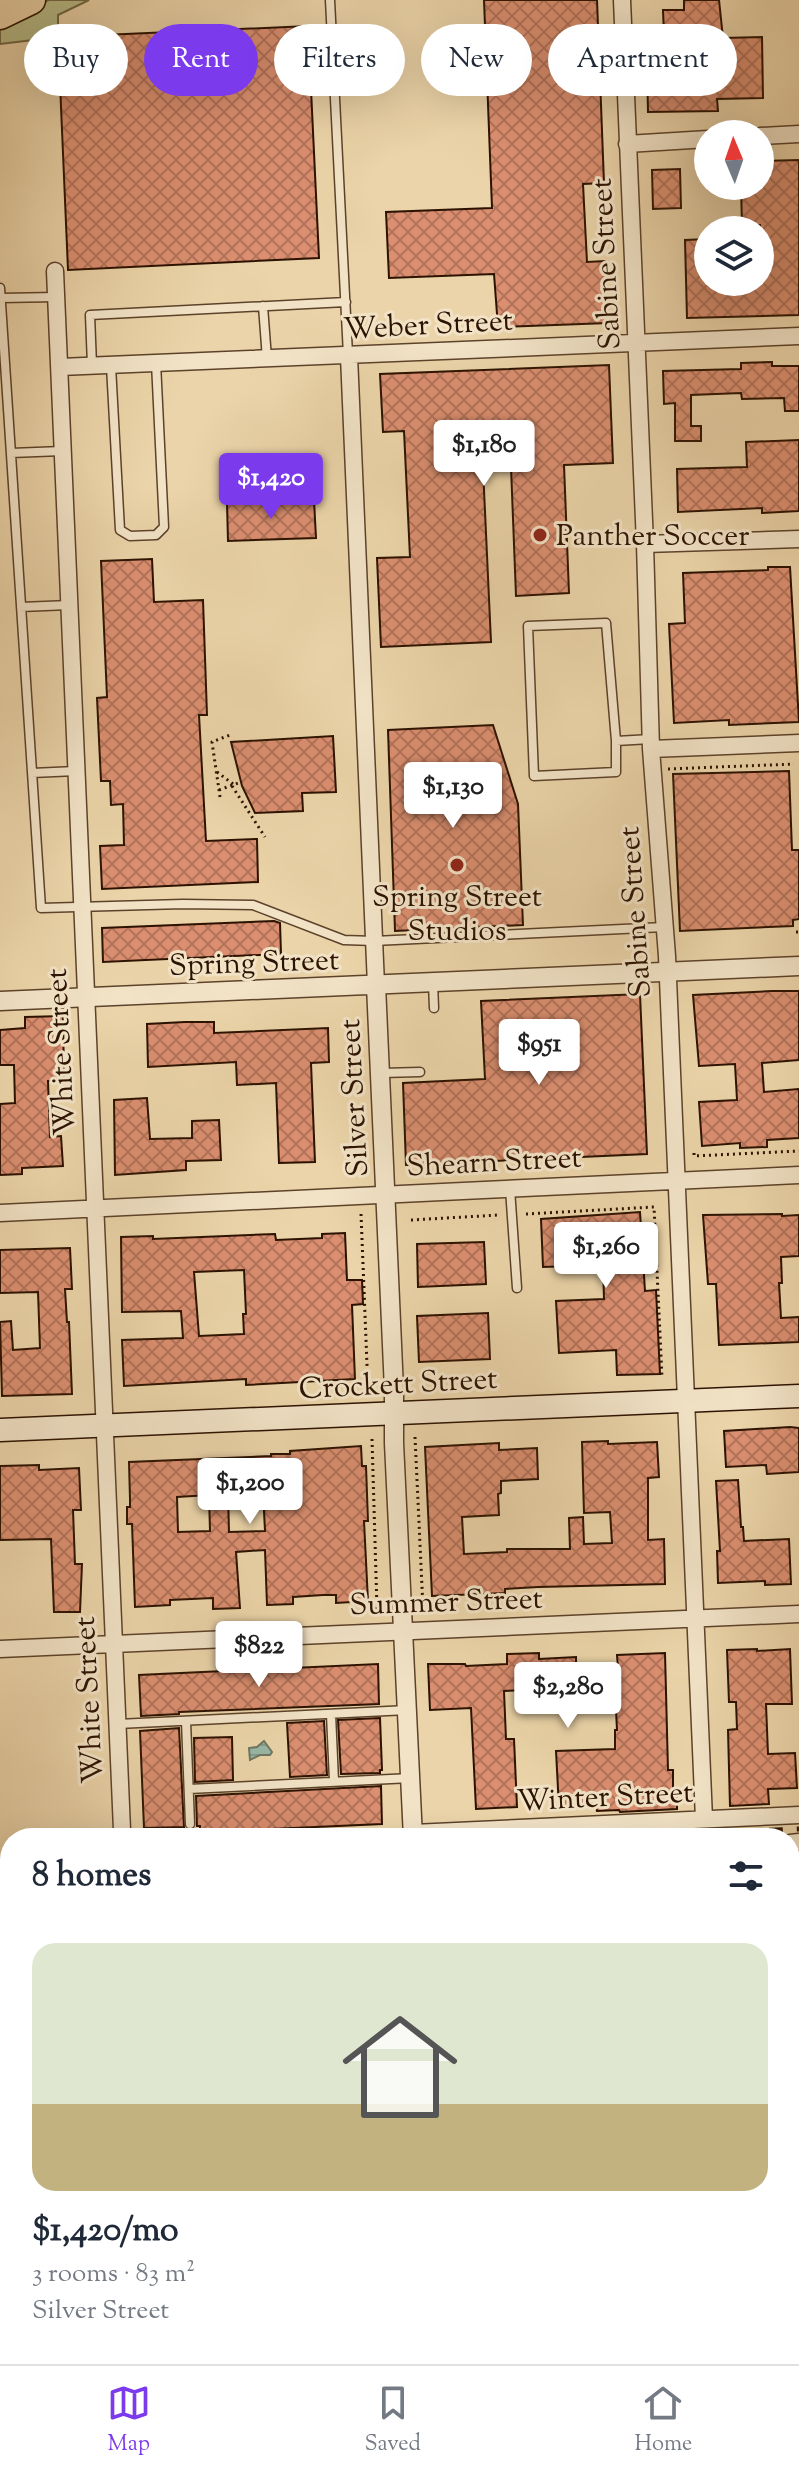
<!DOCTYPE html>
<meta charset="utf-8">
<style>
body{margin:0;font-family:"Sorts Mill Goudy",serif;background:#f6f6f7;color:#1f2937;height:100vh;display:flex;flex-direction:column;font-size:30px;white-space:nowrap}
*{box-sizing:border-box;margin:0}
p{font-size:26px;color:#747a83}
.icon{flex:none;width:44px;height:44px;fill:none;stroke:currentColor;stroke-width:2;stroke-linecap:round;stroke-linejoin:round}
.map{position:relative;flex:1;overflow:hidden}
.details{position:absolute;left:0px;top:1828px;width:800px;height:536px;display:flex;flex-direction:column;background:#fff;border-radius:32px 32px 0 0;box-shadow:0 8px 32px #0002}
.details>*{flex:none}
.guide{position:absolute;left:24px;top:24px;width:752px;height:72px;display:flex;gap:16px}
.needle{width:52px;rotate:358deg}
.fabs{position:absolute;left:694px;top:120px;display:grid;gap:16px}
.fabs a{display:grid;place-items:center;width:80px;height:80px;border-radius:50%;background:#fff;box-shadow:0 8px 32px #0002;font-size:40px}
.price{position:absolute;translate:-50% -68px;padding:0 18px;border-radius:8px;background:#fff;color:#222;font-size:26px;line-height:52px;filter:drop-shadow(0 2px 4px #0008)}
.price::after{content:'';position:absolute;left:50%;top:48px;width:24px;height:18px;margin-left:-12px;background:inherit;clip-path:polygon(0 0,100% 0,50% 100%)}
.price.active{background:#7c3aed;color:#fff}
ul{padding:0;list-style:none}
li{display:grid;align-content:center;gap:16px;height:424px;padding:0 32px}
li span{display:grid;place-items:center;height:248px;border-radius:24px;color:#555}
li>.icon{margin-inline-start:auto}
span .icon{width:144px;height:144px;fill:#fffc;stroke-width:1}
li b{font-size:34px}
h2{display:flex;justify-content:space-between;align-items:center;height:96px;padding:0 32px;font-size:34px}
.tag{padding:0 28px;border-radius:36px;background:#fff;box-shadow:0 8px 32px #0002;font-size:28px;line-height:72px}
.tag.active{background:#7c3aed;color:#fff}
.dock{display:flex;justify-content:space-around;align-items:center;height:112px;border-top:2px solid #e0e1e3;background:#fff;font-size:22px;color:#747a83}
.dock a{display:grid;justify-items:center;gap:4px}
.dock .active{color:#7c3aed}
.map>svg:first-child{display:block}
</style>
<div class="map">
<svg width="799" height="2364" viewBox="0 0 799 2364">
<defs>
<pattern id="forest-crowns" width="20" height="18" patternUnits="userSpaceOnUse" patternTransform="scale(2)"><rect width="20" height="18" fill="#b7bd89"/><path d="M2 6a3 3 0 1 1 6 0M12 15a3 3 0 1 1 6 0" fill="none" stroke="#9ea174"/></pattern>
<pattern id="water-rules" width="6" height="5" patternUnits="userSpaceOnUse" patternTransform="scale(2)"><rect width="6" height="5" fill="#98b8a7"/><path d="M0 2.5h6" fill="none" stroke="#839d8e"/></pattern>
<pattern id="building-cross-hatch" width="8" height="8" patternUnits="userSpaceOnUse" patternTransform="scale(2)"><rect width="8" height="8" fill="#db8f70"/><path d="M0 0l8 8M0 8l8-8" fill="none" stroke="#b2735a"/></pattern>
</defs>
<rect width="100%" height="100%" fill="#ebd4a9"/>
<filter id="stains"><feTurbulence type="fractalNoise" baseFrequency=".0025" numOctaves="4"/><feColorMatrix values="0 0 0 0 .2 0 0 0 0 .09 0 0 0 0 .02 0 0 0 .5 -.17"/></filter>
<radialGradient id="worn" r=".72"><stop offset=".6" stop-color="#630" stop-opacity="0"/><stop offset="1" stop-color="#630" stop-opacity=".3"/></radialGradient>
<path fill="#b7bd89" stroke="#726844" stroke-width="2" d="M49,0h40l-31,15v22l-58,7v-25z"/>
<path fill="url(#forest-crowns)" stroke="#726844" stroke-width="2" d="M790,2075h9v80h-9z"/>
<path fill="url(#water-rules)" stroke="#6d7664" stroke-width="2" d="M264,1741l8,11 -2,3h-10l-10,5 -1,-12 8,-1z"/>
<path fill="url(#building-cross-hatch)" stroke="#2c1200" stroke-width="2" fill-rule="evenodd" d="M484,0h113l7,183 -21,1 4,78 18,-1 3,62 -110,4 -4,-53 -105,4 -3,-66 106,-4z
M684,0h35l4,38 39,-1 1,61 -46,1 1,12 -70,1 -1,-47 45,-1 -1,-30 -27,1 -1,-25h21z
M308,26l11,232 -251,12 -10,-233z
M799,160v155l-112,3 -2,-78 23,-1v43h52v-57l-18,1 -1,-40h19v-25z
M680,169l1,39 -28,1 -1,-39z
M772,362v4h27v45h-14l-1,-13 -42,1 -1,-6 -50,2v31h10v15h-26v-38l-11,1 -1,-33 78,-2v-6z
M609,365l4,98 -49,2 5,128 -53,3 -5,-129 -28,1 8,174 -110,5 -4,-89 33,-1 -6,-126 -21,1 -3,-58z
M799,440v71l-37,2v-5l-84,4 -1,-43 70,-2 -1,-25z
M314,500l2,38 -88,3 -1,-38z
M152,559l2,43 49,-2 4,115h-8l7,126 51,-2 1,43 -156,7 -2,-43 24,-1 -1,-41 -12,1 -1,-24h-9l-4,-83 10,-1 -6,-136z
M768,567h22l9,155 -70,3v-5l-55,3 -5,-99 16,-1 -2,-50 85,-3z
M493,725l25,79 5,121 -128,6 -7,-201z
M333,736l3,56 -34,1 1,18 -48,2 -13,-27 -11,-44z
M789,771l3,79h7v69l-6,1v6l-113,5 -7,-157z
M274,921l6,2 1,31 -178,8 -1,-34z
M772,991h27v69l-37,3 2,29 35,-3v49l-32,2v7l-27,1v-5l-38,3 -3,-44 38,-2 -2,-36 -36,2 -6,-71z
M640,994l7,160 -241,11 -3,-82 82,-4 -4,-78z
M63,1016l1,64 -16,1 2,56 11,-1 2,30 -41,2v6l-22,1v-71l15,-1 -1,-38h-14v-35l25,-2v-11z
M185,1022h29v11l114,-5 1,34 -18,1 4,99 -36,1 -3,-80 -39,2 -1,-23 -88,5 -1,-43z
M147,1098l3,41 42,-1v-17l27,-1 2,40 -35,1v9l-71,5 -1,-75z
M640,1212l5,79 11,-1 4,84 -43,1 -1,-25 -57,3 -3,-52 48,-2 -1,-34 -60,2 -2,-48z
M782,1214v2l17,-1v41l-18,1 1,26h-3l2,35 18,-1v25l-80,3 -3,-61h-8l-5,-69z
M345,1233l2,47h15l1,24 -11,1 3,74 -109,6v-6l-122,7 -2,-46 61,-2 -2,-27 -59,1 -1,-75 32,-1v3l122,-5 1,6 46,-2v-4zM244,1270l2,44h-3l1,20 -45,2 -5,-64z
M484,1242l2,42 -68,3 -1,-43z
M70,1248l2,41h-7l2,33h2l3,72 -70,2 -2,-74 11,-1 2,29 27,-2 -2,-56 -38,1v-43z
M488,1313l2,46 -71,3 -2,-46z
M790,1427l9,1v44l-32,2 -1,-9 -40,2 -2,-36z
M608,1441v3l49,-2 2,35 -11,1v62l16,-1 1,45 -127,3 -33,2v4l-73,3 -7,-149 74,-4v7l38,-2 1,31 -37,2v12l-3,1 1,21 -37,2 2,37 43,-2v-3h63l-1,-31 14,-1 1,27 28,-1 -2,-31 -26,1 -1,-33 -1,-38z
M361,1446l1,20h4l2,55h-4l4,80 -32,2v-8h-13l-30,2v7l-26,1 -2,-55 -29,2 4,56 -27,1v-11l-43,2v5l-35,2 -3,-83h-5v-17h3v-8l-1,-37 142,-6v-2h19v-3zM263,1491l2,40 -36,1 -1,-39zM209,1495l1,36 -32,1 -1,-35z
M39,1465v5l40,-2 2,42h-8l2,54h7l-2,48h-26l-3,-73 -51,1v-74z
M738,1480l3,47h2l1,14 45,-2 2,45 -26,1v-4l-47,2 -1,-32h3l-4,-70z
M757,1649v2l33,-2 2,55h-26l2,50 27,-1 2,35 -29,1 1,15 -39,2 -2,-76 9,-1 -1,-27h-7l-2,-52z
M539,1653v6l37,-2v14l42,-2 -1,-14 48,-2 3,117h5v21h4v18l-57,3 -1,-2 -22,1 -1,-5 -37,2 -3,-57 59,-2v-19h2l-2,-39 -38,1 1,12 -24,2v-17l-50,2 2,48h8l3,68 -41,2 -5,-101 -41,2 -2,-46h37l1,2 41,-2v-10z
M378,1664l1,40 -200,8v2l-38,2 -2,-41z
M380,1718l2,52h-2v3l-39,1 -3,-54z
M324,1721l3,54 -37,2 -3,-54z
M179,1728l5,99 -40,1 -4,-97z
M232,1737l1,43 -38,2 -1,-44z
M381,1786l1,38 -182,8v-6h-3l-1,-30z"/>
<g fill="none" stroke-linecap="round" stroke-linejoin="round">
<g stroke="#5c422a" stroke-width="11">
<path id="service" d="M330,0l18,355
M0,288l41,620 142,-4 70,1 91,35 30,1 290,-14
M1,298l55,-1
M263,306l4,53
M92,365l-2,-50 256,-13
M111,366l9,164 10,6 26,-1 8,-8 -8,-164
M11,453l51,-2
M21,607l48,-2
M616,741v31l-82,4 -6,-150 78,-3 10,118 35,-2
M32,773l44,-2
M433,983l1,25
M381,1073l39,-1
M510,1189l7,99
M331,1714l3,67
M186,1721l4,103
M118,1724l290,-14
M189,1789l222,-11
M0,2222h10
M12,2354l1,10
M145,2354v10
M385,2354v10"/>
</g>
<g stroke="#5c422a" stroke-width="19">
<path id="minor" d="M622,0l23,544 6,205 16,207 37,863
M760,136l39,-2
M627,144l81,-5
M55,271l67,1559
M349,356l27,629
M60,367l739,-31
M645,544l154,-5
M651,749l148,-6
M0,1213l799,-38
M0,1649l799,-35
M413,1833l386,-18
M790,1843l9,-1
M790,2051l9,-1
M732,2354l1,10"/>
</g>
<g stroke="#5c422a" stroke-width="21">
<path id="tertiary" d="M376,985l18,405v53l19,395
M0,1001l799,-35
M790,2267h9
M0,2308h10
M436,2354v10"/>
</g>
<g stroke="#2c1200" stroke-width="25">
<path id="secondary" d="M0,1430l799,-34"/>
</g>
<g stroke="#2c1200" stroke-width="31">
<path id="motorway" d="M0,15l31,-15"/>
</g>
<path stroke="#2c1200" stroke-width="3" stroke-dasharray="2 4" stroke-linecap="butt" d="M668,769l126,-5
M217,772l16,12
M232,786l33,51
M219,790l22,-8
M220,797l-8,-55 18,-7
M796,932h3
M694,1153v3l105,-5
M361,1214l7,176
M526,1214l128,-7 8,171
M411,1220l88,-5
M415,1437l8,171
M372,1439l5,170
M0,2332h10
M413,2354v10"/>
<use href="#service" stroke="#f2e3c7" stroke-width="8"/>
<use href="#minor" stroke="#f2e3c7" stroke-width="16"/>
<use href="#tertiary" stroke="#f2e3c7" stroke-width="18"/>
<use href="#secondary" stroke="#f2e3c7" stroke-width="22"/>
<use href="#motorway" stroke="#ebd4a9" stroke-width="28"/>
<path stroke="#2c1200" stroke-width="5" stroke-dasharray="14 14" stroke-linecap="butt" d="M601,1838l198,-9
M0,1865h10"/>
</g>
<g fill="#8f2418" stroke="#f2e3c7" stroke-width="3">
<circle cx="540" cy="535" r="8"/>
<circle cx="457" cy="865" r="8"/>
</g>
<g text-anchor="middle" stroke-width="6" stroke-linejoin="round" paint-order="stroke">
<g font-size="30" fill="#2c1200" stroke="#f2e3c7">
<text transform="translate(605 264) rotate(-93)" y="10">Sabine Street</text>
<text transform="translate(428 324) rotate(-3)" y="10">Weber Street</text>
<text transform="translate(634 912) rotate(-94)" y="10">Sabine Street</text>
<text transform="translate(254 962) rotate(-2)" y="10">Spring Street</text>
<text transform="translate(60 1052) rotate(-93)" y="10">White Street</text>
<text transform="translate(353 1098) rotate(-93)" y="10">Silver Street</text>
<text transform="translate(494 1161) rotate(-3)" y="10">Shearn Street</text>
<text transform="translate(398 1383) rotate(-3)" y="10">Crockett Street</text>
<text transform="translate(446 1601) rotate(-2)" y="10">Summer Street</text>
<text transform="translate(88 1700) rotate(-93)" y="10">White Street</text>
<text transform="translate(605 1796) rotate(-3)" y="10">Winter Street</text>
</g>
<g font-size="30" fill="#2c1200" stroke="#f2e3c7" text-anchor="start">
<text x="556" y="545">Panther Soccer</text>
<text x="457" y="906" text-anchor="middle">Spring Street<tspan x="457" dy="34">Studios</tspan></text>
</g>
</g>
<rect width="100%" height="100%" filter="url(#stains)"/>
<rect width="100%" height="100%" fill="url(#worn)"/>
</svg>
<div class="fabs">
<a><svg class="needle" viewBox="-14 -14 28 28"><path d="M0-13l5 13h-10z" fill="#e53935"/><path d="M0 13l5-13h-10z" fill="#747a83"/></svg></a>
<a><svg class="icon" aria-label="layers" viewBox="0 0 24 24"><path d="M12 4l9 5-9 5-9-5zM3 14l9 5 9-5"/></svg></a>
</div>
<b class="price" style="left:484px;top:488px">$1,180</b>
<b class="price active" style="left:271px;top:521px">$1,420</b>
<b class="price" style="left:453px;top:830px">$1,130</b>
<b class="price" style="left:539px;top:1087px">$951</b>
<b class="price" style="left:606px;top:1290px">$1,260</b>
<b class="price" style="left:250px;top:1526px">$1,200</b>
<b class="price" style="left:259px;top:1689px">$822</b>
<b class="price" style="left:568px;top:1730px">$2,280</b>
<div class="guide">
<a class="tag">Buy</a>
<a class="tag active">Rent</a>
<a class="tag">Filters</a>
<a class="tag">New</a>
<a class="tag">Apartment</a>
</div>
<section class="details">
<h2>8 homes<svg class="icon" aria-label="filters" viewBox="0 0 24 24"><path d="M4 7h16M4 17h16"/><circle cx="9" cy="7" r="2"/><circle cx="15" cy="17" r="2"/></svg></h2>
<ul>
<li><span style="background:linear-gradient(#dfe7d0 65%,#c2b280 0)"><svg class="icon" aria-label="home" viewBox="0 0 24 24"><path d="M3 11l9-7 9 7M6 9v11h12V9"/></svg></span><div><b>$1,420/mo</b><p>3 rooms · 83 m²</p><p>Silver Street</p></div></li>
</ul>
</section>
</div>
<nav class="dock">
<a class="active"><svg class="icon" aria-label="map" viewBox="0 0 24 24"><path d="M3 6l6-2 6 2 6-2v14l-6 2-6-2-6 2zM9 4v14M15 6v14"/></svg>Map</a>
<a><svg class="icon" aria-label="saved" viewBox="0 0 24 24"><path d="M7 4h10v16l-5-4-5 4z"/></svg>Saved</a>
<a><svg class="icon" aria-label="home" viewBox="0 0 24 24"><path d="M3 11l9-7 9 7M6 9v11h12V9"/></svg>Home</a>
</nav>
